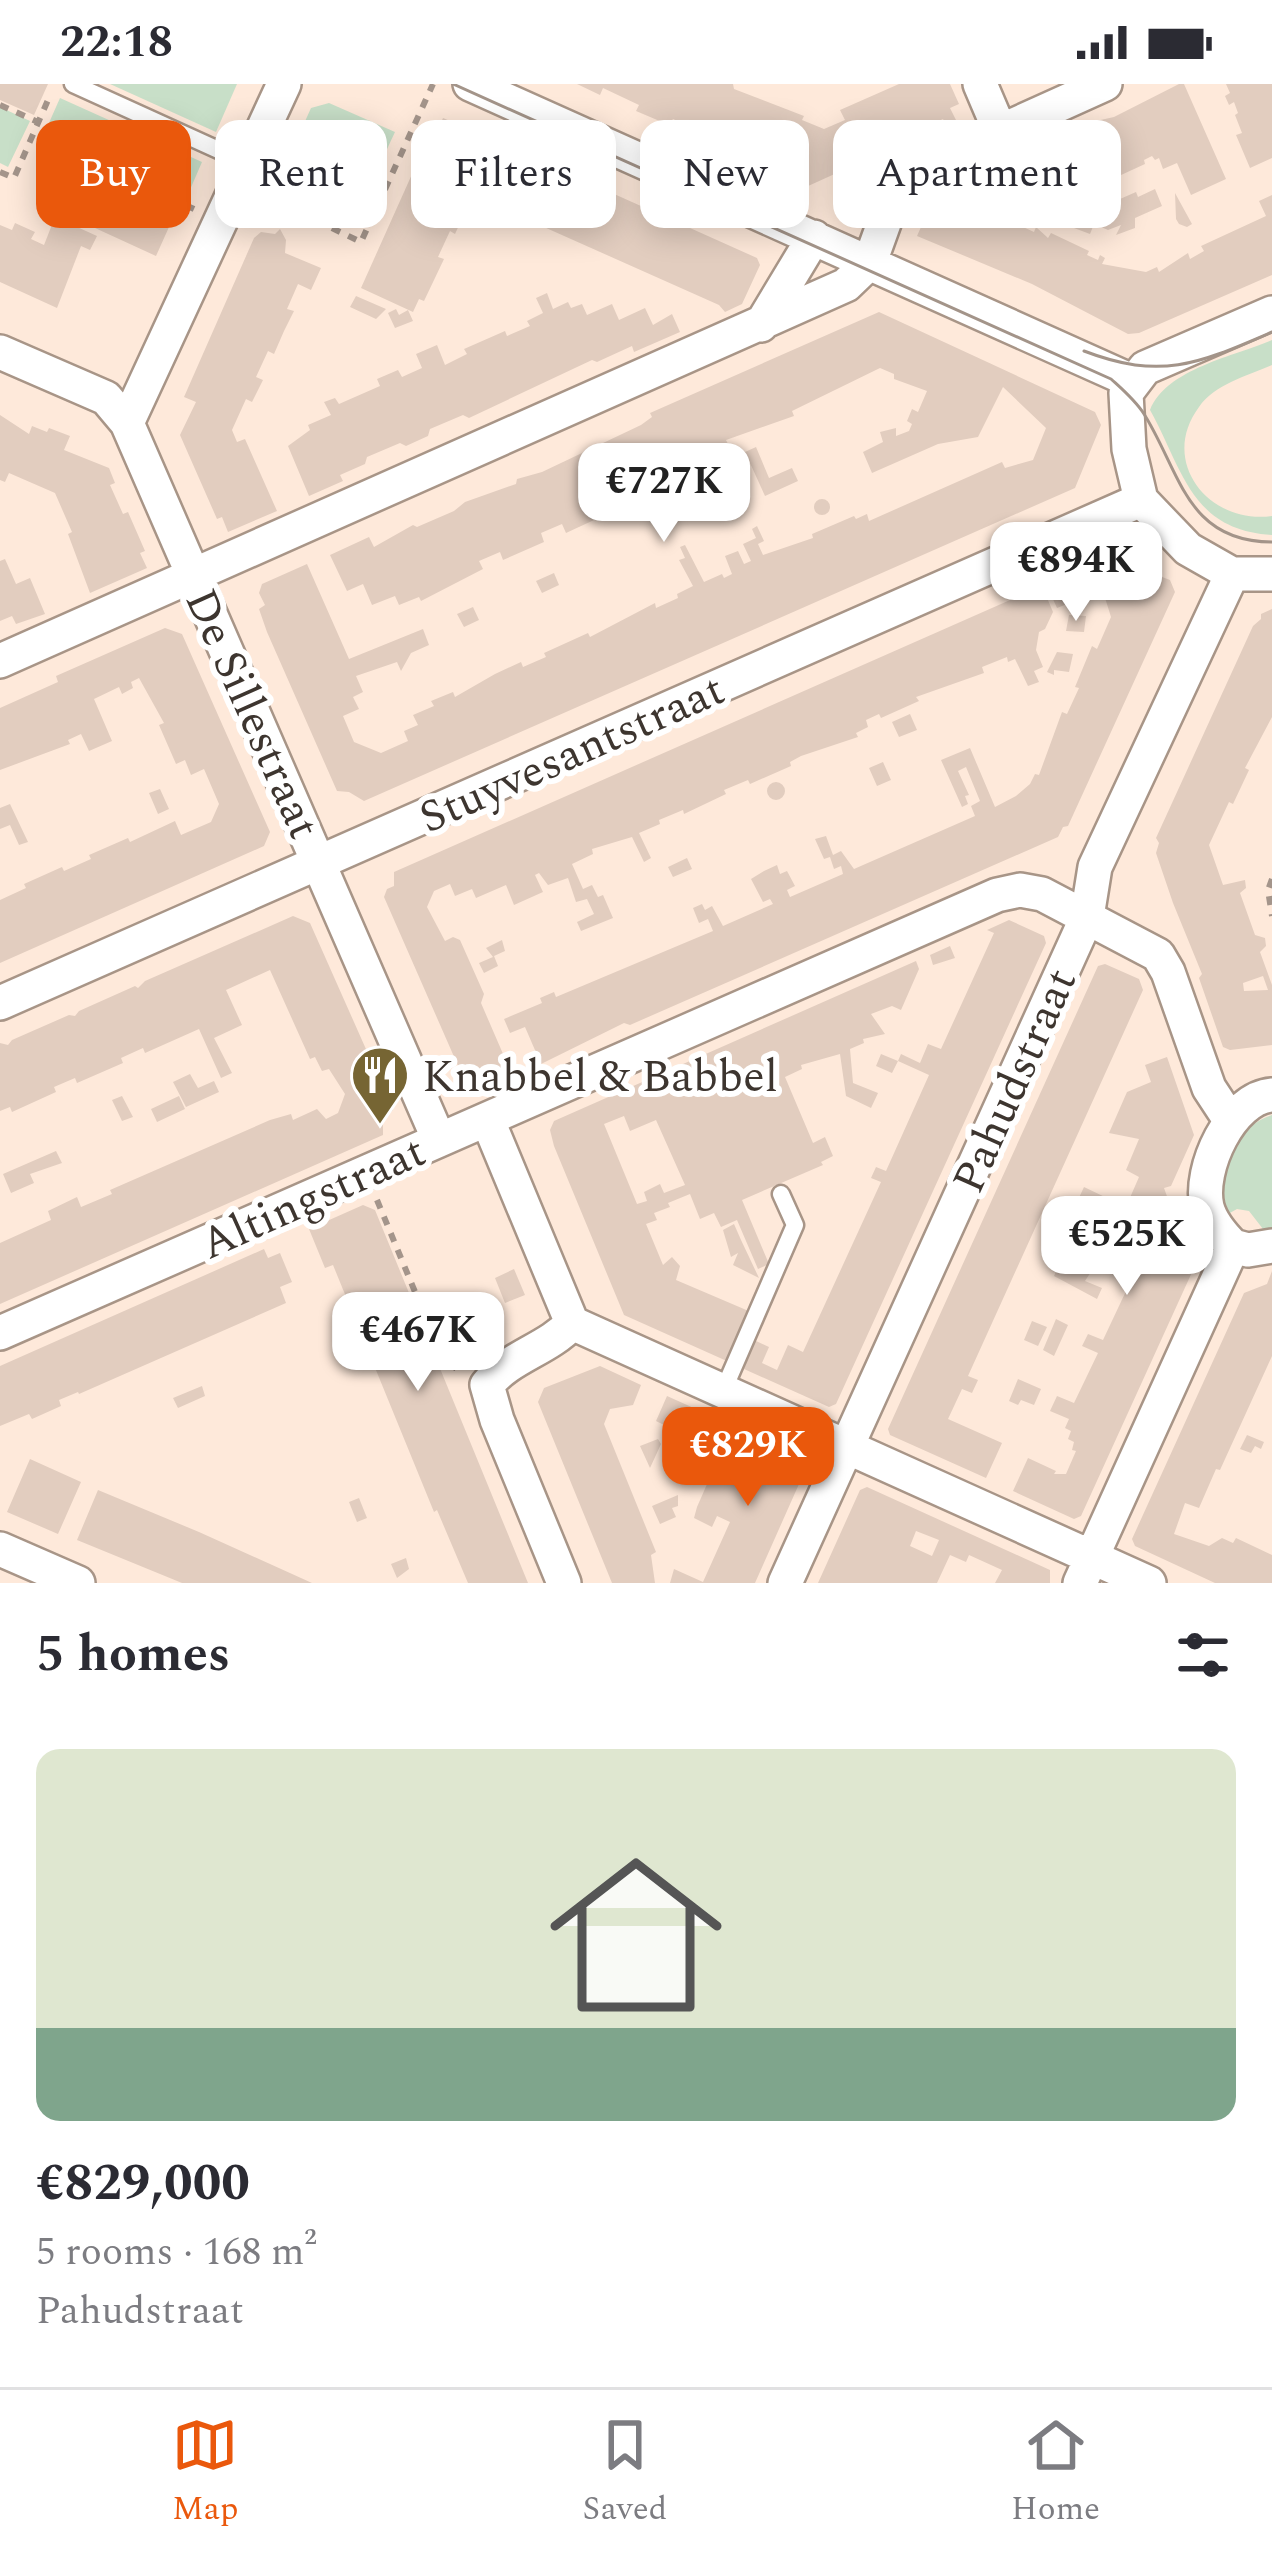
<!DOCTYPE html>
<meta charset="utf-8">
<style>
body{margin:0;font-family:Spectral,serif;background:#f7f7f7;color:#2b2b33;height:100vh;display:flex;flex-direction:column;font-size:45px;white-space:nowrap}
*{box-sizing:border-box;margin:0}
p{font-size:39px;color:#7c7c81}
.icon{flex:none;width:66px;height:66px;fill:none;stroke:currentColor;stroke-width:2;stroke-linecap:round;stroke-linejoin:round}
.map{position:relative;height:1499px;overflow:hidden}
.drawer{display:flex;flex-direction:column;background:#fff;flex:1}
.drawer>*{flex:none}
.top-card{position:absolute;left:36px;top:36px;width:1200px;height:108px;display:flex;gap:24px}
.price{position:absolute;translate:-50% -102px;padding:0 27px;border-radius:24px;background:#fff;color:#222;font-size:39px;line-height:78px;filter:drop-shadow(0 3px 6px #0008)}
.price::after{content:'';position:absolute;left:50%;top:72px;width:36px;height:27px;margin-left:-18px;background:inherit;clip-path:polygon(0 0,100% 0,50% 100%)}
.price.current{background:#ea580c;color:#fff}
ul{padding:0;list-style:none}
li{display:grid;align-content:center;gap:24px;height:636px;padding:0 36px}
li span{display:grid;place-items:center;height:372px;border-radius:24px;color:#555}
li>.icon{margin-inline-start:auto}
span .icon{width:216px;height:216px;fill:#fffc;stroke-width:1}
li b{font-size:51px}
h2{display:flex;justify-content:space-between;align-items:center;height:144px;padding:0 36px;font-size:51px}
.tag{padding:0 42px;border-radius:24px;background:#fff;box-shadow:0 6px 30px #0003;font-size:42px;line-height:108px}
.tag.current{background:#ea580c;color:#fff}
.status{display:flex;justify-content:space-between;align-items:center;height:84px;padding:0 60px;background:#fff;direction:ltr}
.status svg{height:33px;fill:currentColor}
.tab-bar{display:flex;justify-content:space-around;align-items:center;height:168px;border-top:3px solid #e1e1e2;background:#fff;font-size:33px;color:#7c7c81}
.tab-bar a{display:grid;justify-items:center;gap:6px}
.tab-bar .current{color:#ea580c}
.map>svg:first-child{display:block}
</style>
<div class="status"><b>22:18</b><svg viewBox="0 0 49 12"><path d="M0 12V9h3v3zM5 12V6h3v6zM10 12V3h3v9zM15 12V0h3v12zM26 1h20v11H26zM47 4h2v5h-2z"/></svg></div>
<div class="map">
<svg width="1272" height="1499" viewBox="0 0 1272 1499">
<rect width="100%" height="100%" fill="#fee9da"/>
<path fill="#c8dfc8" d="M110,0h127l-21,48z
M60,14l142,64 -16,37 -111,-51 -4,7 -30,-14z
M329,19l66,29 -42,90 -77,-36 35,-78z
M0,23l30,14 -22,46 -8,-4z
M1272,256v25c-25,11 -57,19 -73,42 -41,55 11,118 73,109v19c-82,-5 -89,-66 -122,-125 16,-41 85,-54 122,-70z
M1272,1031v113l-9,1 -14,-18 -12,-2 -9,5 -9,-28c12,-29 20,-61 53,-71z"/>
<path fill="#e2cdbf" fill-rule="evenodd" d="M0,0h48l-14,31 -34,-15z
M577,0h156l1,5 70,27 -2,4 22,9 21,-9 -5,-10 59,-26h51l9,20 -9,4 6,12 -10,5 -3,-6 -32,15 3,5 -34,15 -2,-5 -30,13 2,5 -44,20 -32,-15 3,-6 -36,-16 -2,6 -34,-14 3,-7 -35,-16 -4,6 -33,-14 3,-6 -36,-17 -3,7z
M1179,0h5l42,95 -35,16 -14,-32 -14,6 -4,-11 -4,2 -3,-4 -8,4 1,4 -37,17 -3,-5 -8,4 2,5 -4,2 -5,-11 -16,8 -4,-9 -16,8 -1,5 16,3 -4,18 -23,-12 4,-13 -8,-6 -25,12 -13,-26 83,-37 3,3 10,-9 18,-4z
M1226,0h46v74l-22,10 -14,-33 6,-2 -7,-18 3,-2 -4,-11 -5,3 -4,-9 5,-3z
M443,34l58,25 -11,24 -9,-4 -12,25 6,3 -20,43 -5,-3 -12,26 6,2 -20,42 -5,-2 -6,13 -52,-24 69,-154 5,2z
M536,75l221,99 3,7 -18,39 -17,8 -6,-7 -193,-86 8,-18 -14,-6z
M79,79l99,44 -22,49 -98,-45z
M959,98l-6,13 81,37 2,-5 12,11 3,-5 38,18 -2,4 11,5 2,-5 5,3 -3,6 44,8 11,-5 2,5 29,-19 2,6 14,-8 -3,-5 65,-30 -7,-15 13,-6v80l-133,58 -11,1 -96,-50 -115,-48 20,-45z
M1155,105l7,17 -27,12v10l-19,7 5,-10 -13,5 -14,-6 -4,10 -16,-6 5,-11 14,6 14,-12 -3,-5 32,-14 2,5z
M1175,109l17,31 -5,3 -8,-3 -3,-5z
M55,133l42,19 -7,14 -9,-4 -24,62 -57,-26v-57l12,5 3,-7 20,9 -4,7 13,6z
M280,145l6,11 -1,13 36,15 -10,22 -13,-6 -11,25 7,2 -10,20 -10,23 -6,-3 -12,26 7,3 -11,22 -6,-3 -14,31 5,12 8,-3 32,72 -49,21 -6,-15 -5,2 -37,-84 16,-33 -12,-5 70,-159 7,-6 14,2z
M547,209l6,16 15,-7 3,6 11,-4 5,11 25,-11 7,16 26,-12 8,17 19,-11 8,18 -46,20 -2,-6 -35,16 -5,-2 -123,58 -6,-3 -33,14 -2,7 -22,10 -6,-3 -33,14 -2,7 -25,11 3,6 -34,15 -21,-50 22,-16 -2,-5 23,-10 -7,-13 11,-4 4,6 41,-18 -3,-7 21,-9 4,7 20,-9 -6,-14 21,-9 8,20 22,-11 -3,-5 41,-18 2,5 23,-10 -3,-5 16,-8 -7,-15z
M356,212l30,13 -10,10 -26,-12z
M396,225l3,6 9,-5 5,11 -18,7 -7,-15z
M879,228l216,100 6,13 -26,63 -711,313 -15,-9 -12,-1 -70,-159 -8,-23 6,-4 -6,-12 3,-9 45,-20 42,95 74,-30 6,16 -18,8 -10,18 -4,-9 -41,14 7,16 -10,5 6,12 -16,7 11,26 27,11 27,-12 -4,-10 14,-6 -5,-10 21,-9 -3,-5 22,-9 2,5 40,-23 26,-12 2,5 23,-10 -2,-4 44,-20 2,4 65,-34 1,5 22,-10 -1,-4 16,-8 -14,-26 6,-2 -5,-11 5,-2 19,37 18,-8 2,4 8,-4 -7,-18 13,-5 6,13 7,-3 -8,-17 13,-6 -4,-9 5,-3 7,15 -6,3 5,11 50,-17 -1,-4 42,-18 2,3 11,-5 2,7 133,-59 3,6 28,-8 13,-32 -43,-41 -25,50 -40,7 -66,29 -9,-21 20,-10 -3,-10 16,-4v8l13,-5 3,-7 -5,-3 5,-12 6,3 9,-21 -33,-12v-5l-14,-6 -88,43 2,5 -68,24 2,4 -21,10 6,14 -20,9 -9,-18 -11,5 2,6 -10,5 1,4 -42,19 -2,-5 -9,4 2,4 -11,5 3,8 -41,19 -4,-9 -21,9 3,9 -41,18 -3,-8 -21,9 4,8 -62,32 -2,-4 -20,8 -4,-9 -23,9 -9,-21 -16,7 -17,-36 39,-18 5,10 39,-22 4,2 37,-16 11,-9 51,-18 1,-5 25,-7 99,-47 11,-8 -2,-4z
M0,331l29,19 3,-8 15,6 2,-4 21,8 -6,14 45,18 6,15 -5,2 13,29 5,-2 17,39 -5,2 7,15 -57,25 -22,-59 4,-2 -17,-39 -46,-20 -4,9 -5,-2z
M756,363l13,31 23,-10 6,13 -33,15 -20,-44z
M814 423a8 8 0 1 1 16 0a8 8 0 1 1-16 0Z
M1107,472l63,24 5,12 -107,234 -5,1 -5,10 -428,188 -6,-2 -83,41 -16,-37 -15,6 -6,-14 38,-16 -2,-5 14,-6 2,5 157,-66 -5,-12 -9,4 -6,-15 9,-4 3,6 7,-4 11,20 50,-22 -3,-5 -7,3 -12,-23 13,-8 13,-6 3,9 7,-3 8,15 -8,4 3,7 53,-23 -2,-8 -7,3 -4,-12 -6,2 -9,-20 11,-3 7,19 8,-4 13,18 121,-53 -4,-10 9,-5 -14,-34 -8,4 11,24 -4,1 3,8 -6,3 -21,-47 29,-12 25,59 21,-11 14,-12 5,-10 4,1 23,-63 5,2 12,-26 -4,-1 17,-41 5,3 14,-32 -10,-32 -20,7 4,5 -28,11 -11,-24z
M5,475l11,25 14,-6 15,36 -29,10 -4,-8 -12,5v-60z
M554,489l5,12 -17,8 -6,-12z
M1042,502l11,26 -8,17 -6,3 -3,18 7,17 -9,4 5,11 -11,4 -13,-27 -7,3 -1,-5 -25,10 2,6 -68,24 3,4 -38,17 -2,-4 -13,6 2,7 -12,6 2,4 -57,19 -11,6 1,4 -41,18 -2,-4 -24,10 2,4 -42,20 -1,-4 -24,10 1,4 -21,9 12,25 -7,4 -12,-25 -40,12 1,5 -21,10 11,25 9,-4 6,12 5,-2 10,23 -32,13 -4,-9 17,-8 -7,-15 -11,3 -8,-24 -20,7 -9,-12 -4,2 8,17 -29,13 -8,-20 -30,13 -4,-9 -17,7 -5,-12 -16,7 -7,16 18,34 8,-4 7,3 24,54 -3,9 32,74 -30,13 -17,-6 -82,-187 3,-8 7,-3v-14z
M473,523l6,13 -15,7 -7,-13z
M1272,525v108l-27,51 4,2 -16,34 -4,-2 -20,43 14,40 22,-5 1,8 -6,5 15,42 10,3 1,8 -6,6 12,33v60l-42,5 -7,-3 -24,-69 3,-4 -29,-71 -17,-50 3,-10 -3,-5 97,-212 8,-7v-5zM1263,892l5,14 -24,1 -1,-8z
M1069,531l17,1 -2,16 -18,-1z
M165,544l17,6 88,198 -6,14 -264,117v-63l26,-12 -2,-4 38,-17 2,4 27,-12 -2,-4 39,-17 2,4 45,-21 6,14 30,-13 8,-18 -15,-35 -13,6 -6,-15 -9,4 -17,-39 5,-2 -25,-45 -8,4 2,6 -11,6 -3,-7 -25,12 18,42 -23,10 -8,-17 -13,6 2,4 -70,26v-62l58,-26 -2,-6z
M1057,568l16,2 -4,18 -15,-2v5l-7,-3z
M910,630l7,16 -18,7 -7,-15z
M883,678l8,18 -14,6 -8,-18z
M767 707a9 9 0 1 1 18 0a9 9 0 1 1-18 0Z
M160,705l9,20 -11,5 -9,-21z
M10,720l18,38 -9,3 -9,-20 -10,4v-21z
M687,774l5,11 -19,8 -5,-10z
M293,832l17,7 83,187 -10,10v15l-383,169v-61l51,-23 -3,-9 29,-14 4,10 31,-13 -2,-4 160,-70 21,-6 2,6 24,-11 9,10 12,-6 7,-19 -16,-25 -7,2 -7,-14 -5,2 -40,-89 -44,20 16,35 -28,13 18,35 -11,5 -22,-49 -54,24 -2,-5 -22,10 2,5 -46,20 -2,-5 -21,9 2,5 -44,20 -2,-5 -10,4v-68l8,2 4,-5 57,-25 6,1 4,-5 56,-25 3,2 7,-7z
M1009,836l35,16 2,7 -210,461 -7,3 -85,-38 10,-29 15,7 -7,16 15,7 11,-25 15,7 78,-170 -10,-4 5,-11 10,4 43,-96 -31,-14 -6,12 -16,-7 5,-12 17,7 3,-7 19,9 8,-19 13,5 53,-116 -7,-3z
M502,856l3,11 -11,5 4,10 -14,7 -5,-10 14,-6 -7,-9z
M950,862l5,12 -22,7 -3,-10z
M916,877l3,8 -18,41 -9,-4 -21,8 14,20 -22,5 1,4 -14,6 3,34 25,10 -7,15 -25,-12 -6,-42 -39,11 1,4 -17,8 28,66 12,-6 8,19 -12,6 2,3 -81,35 27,64 -11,5 -21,-49 -16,7 -7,-14 -14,6 -10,-25 -22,9 2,4 -16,6 3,7 -11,4 17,41 9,-8 8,9 -4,14 75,32 -22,50 -105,-47 -70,-169 -4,-16 4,-9zM624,1032l6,15 26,-11 29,65 -21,8 -4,-9 -16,8 3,9 -10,3 -33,-80z
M1105,880l34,15 4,11 -175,386 10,4 -6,13 -10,-4 -14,30 54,24 -16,35 -96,-43 -2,-6 210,-463z
M1167,973l27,78 -23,51 -7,2 9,25 6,2 14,55 -112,246 -7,3 -61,-28 15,-33 28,13 -2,3h12l10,-23 -4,-1 2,-8 -6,-3 3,-8 -6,-3 4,-9 -19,-8 7,-15 17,7 24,-50 -16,-7 6,-12 15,6 32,-68 7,3 9,-19 -10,-30 -19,-10 17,-39 -13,-7 13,-31 -30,-6 18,-41 24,-10 -6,-17z
M190,990l8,14 16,-7 5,11 -33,15 -13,-25z
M122,1012l11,21 -11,4 -10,-21z
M179,1012l6,13 -28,13 -6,-13z
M56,1067l6,12 -32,11 4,9 -23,10 -8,-19z
M1084,1103l25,12 -13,30 -20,-9 -4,9 -15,-7 4,-9 9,4z
M363,1121l12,5 153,373h-60l-31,-73 -3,2 -101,-247 -8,3 -16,-39z
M734,1140l7,16 18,38 -26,-13 5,-12 -7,4 -8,-27z
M264,1165l4,9 12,-5 12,29 -12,5 6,16 -207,91 -1,-2 -19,8 2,6 -29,13 -3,-5 -29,12v-60z
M1064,1170l17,9 4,-8 13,6 -13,20 17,7 -5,11 -43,-23z
M514,1185l11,26 -20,8 -10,-25z
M1272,1187v85l-52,114 -4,-1 -17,39 -14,-5 -11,31 35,12 13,-8 11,5 3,-5 36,17v28h-57l-80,-37 -3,-7 112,-246 23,-9z
M1056,1235l12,6 -14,31 -11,-6z
M1032,1237l15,6 -9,19 -14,-6z
M600,1282l41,19 -8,20 -23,4 -6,15 52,128 -5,3 4,28h-43l-74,-181 6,-14z
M1018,1295l23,10 -7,16 -13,-5 -3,5 -9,-4z
M202,1302l3,10 -27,12 -5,-10z
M667,1312l49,22 -22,47 -24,-12 4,-9 -9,-5 5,-11 -14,-7z
M745,1348l60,27 2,7 -52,117h-85l4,-14 29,13 27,-60 -13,-6 -5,11 -18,-9 3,-11 21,-48 22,10 7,-14 -7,-12z
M1247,1351l17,7 -3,7 -6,-3 -4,7 -11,-4z
M658,1355l3,5 -11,24 -10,-22z
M30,1375l51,23 -23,52 -51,-22z
M867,1403l183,83v13h-55l7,-13 -33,-15 -3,7 -16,-7 -13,28h-119l42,-93zM916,1447l23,9 -7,16 -22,-10z
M98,1406l101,42 113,51h-130l-105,-43z
M678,1411v11l-6,2 4,9 -16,7 -8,-18z
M359,1414l8,20 -10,4 -8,-20z
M406,1474l3,11 -12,9 -6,-14z"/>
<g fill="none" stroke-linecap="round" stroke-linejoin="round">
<g stroke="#a89587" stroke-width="21">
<path id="service" d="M73,0l174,79
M724,1305l71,-164 -14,-31"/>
</g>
<g stroke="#a89587" stroke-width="38">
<path id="minor" d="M470,0l664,298
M980,0l20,47
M1272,229l-127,55 -19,25 3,56 12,51 47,49 44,25h40
M761,241l53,-88
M0,268l106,46 21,25 312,717
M127,339l157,-339
M0,577l846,-376 24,-23 31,-86 204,-92
M0,919l1141,-503
M488,1037l84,202
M1233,1162c-11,-11 -22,-24 -26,-39 -9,-38 24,-109 65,-112
M1233,1162l15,4 24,-4
M572,1239l577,260
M0,1249l997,-438 23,-5 22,4 116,61 10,17 41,116 21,32
M0,1465l78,34
M564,1499l-67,-163 -10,-35c23,-29 60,-35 85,-62
M785,1499l302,-666 8,-50 137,-293
M1080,1499l153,-337"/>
</g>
<path stroke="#a4958b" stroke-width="6" stroke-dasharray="9 9" stroke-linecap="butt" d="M0,21l38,17
M0,88l14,6 37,-85
M267,113l94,45 72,-158
M53,125l24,-54 117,54
M1272,795l-4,11 4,26
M377,1116l67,162 19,10"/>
<use href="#service" stroke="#fff" stroke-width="16"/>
<use href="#minor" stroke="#fff" stroke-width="33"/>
<path stroke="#a39489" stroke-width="3" d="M453,0l658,295c12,11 24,21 33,35 36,57 42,128 128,128
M1084,267c78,30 116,12 188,-19"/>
</g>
<defs>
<g id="restaurant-pin" transform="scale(3)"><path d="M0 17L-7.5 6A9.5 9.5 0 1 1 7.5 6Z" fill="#766533" stroke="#fff"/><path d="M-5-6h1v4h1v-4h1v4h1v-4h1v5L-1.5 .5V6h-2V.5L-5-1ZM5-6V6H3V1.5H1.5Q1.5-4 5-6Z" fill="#fff"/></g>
</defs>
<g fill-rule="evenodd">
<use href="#restaurant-pin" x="380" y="991"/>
</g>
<g text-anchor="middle" stroke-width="12" stroke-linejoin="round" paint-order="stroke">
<g font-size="45" fill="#3d352f" stroke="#fff">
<text transform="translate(254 629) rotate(66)" y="16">De Sillestraat</text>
<text transform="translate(571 668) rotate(-24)" y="16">Stuyvesantstraat</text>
<text transform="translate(1013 996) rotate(-66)" y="16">Pahudstraat</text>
<text transform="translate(312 1112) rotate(-24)" y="16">Altingstraat</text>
</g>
<g font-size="45" fill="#3d352f" stroke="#fff" text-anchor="start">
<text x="422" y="1007">Knabbel &amp; Babbel</text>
</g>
</g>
</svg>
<b class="price" style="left:664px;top:461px">€727K</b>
<b class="price" style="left:1076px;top:540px">€894K</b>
<b class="price" style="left:1127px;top:1214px">€525K</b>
<b class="price" style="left:418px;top:1310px">€467K</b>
<b class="price current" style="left:748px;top:1425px">€829K</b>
<div class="top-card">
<a class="tag current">Buy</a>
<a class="tag">Rent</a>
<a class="tag">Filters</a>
<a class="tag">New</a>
<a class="tag">Apartment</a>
</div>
</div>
<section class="drawer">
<h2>5 homes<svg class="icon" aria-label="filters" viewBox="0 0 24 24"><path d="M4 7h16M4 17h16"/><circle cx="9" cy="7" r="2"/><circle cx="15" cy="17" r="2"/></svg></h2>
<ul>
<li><span style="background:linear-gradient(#dfe7d0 75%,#7fa58c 0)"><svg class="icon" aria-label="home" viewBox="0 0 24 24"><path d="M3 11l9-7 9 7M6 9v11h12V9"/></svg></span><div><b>€829,000</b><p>5 rooms · 168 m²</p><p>Pahudstraat</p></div></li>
</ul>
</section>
<nav class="tab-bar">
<a class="current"><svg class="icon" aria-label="map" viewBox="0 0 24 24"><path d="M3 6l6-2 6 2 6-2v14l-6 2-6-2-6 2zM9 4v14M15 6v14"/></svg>Map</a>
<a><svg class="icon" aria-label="saved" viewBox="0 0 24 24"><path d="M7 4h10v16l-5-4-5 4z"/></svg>Saved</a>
<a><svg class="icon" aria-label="home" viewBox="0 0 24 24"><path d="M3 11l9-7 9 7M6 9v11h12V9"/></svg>Home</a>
</nav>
